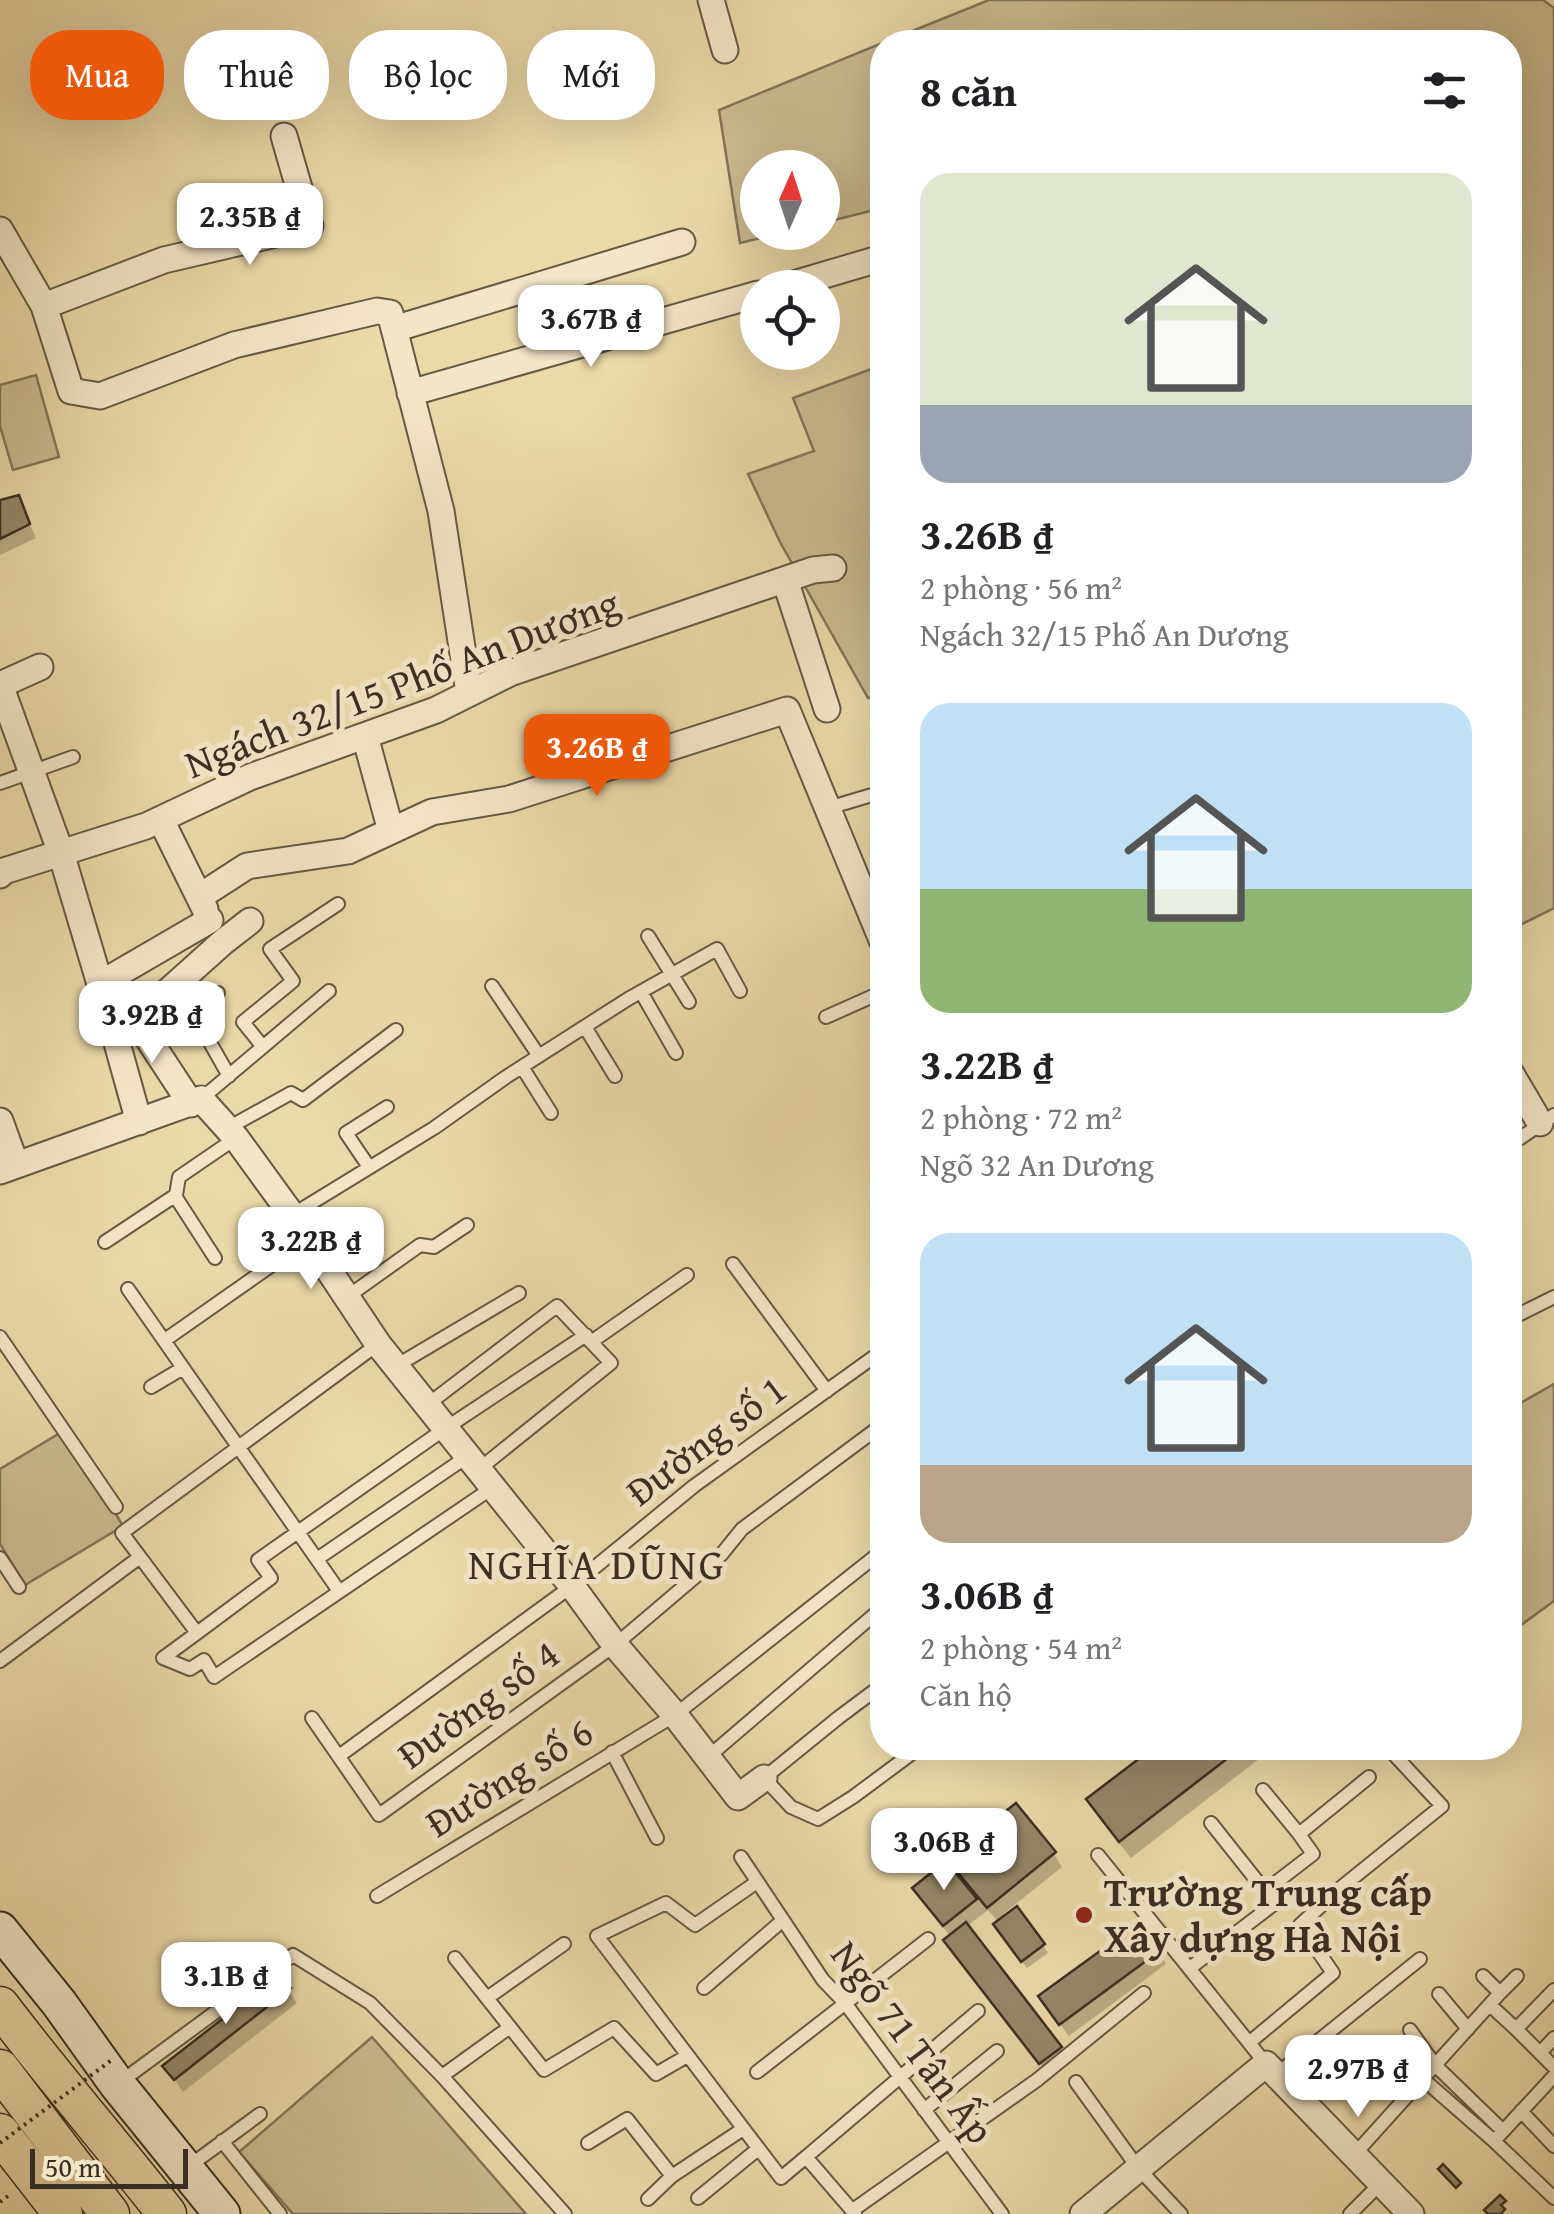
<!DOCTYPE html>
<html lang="vi">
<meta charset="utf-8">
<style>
body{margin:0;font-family:"Gentium Book Plus",serif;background:#f2f2f2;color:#202124;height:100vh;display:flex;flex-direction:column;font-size:38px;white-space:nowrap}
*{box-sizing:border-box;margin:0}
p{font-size:32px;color:#757577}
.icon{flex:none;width:55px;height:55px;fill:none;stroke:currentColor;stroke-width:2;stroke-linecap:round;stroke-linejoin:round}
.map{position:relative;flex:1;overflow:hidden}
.side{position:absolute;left:870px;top:30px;width:652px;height:1730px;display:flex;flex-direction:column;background:#fff;border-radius:40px;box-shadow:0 10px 40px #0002}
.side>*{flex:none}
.banner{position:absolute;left:30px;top:30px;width:690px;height:90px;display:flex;gap:20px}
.needle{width:65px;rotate:3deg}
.buttons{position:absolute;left:740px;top:150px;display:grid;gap:20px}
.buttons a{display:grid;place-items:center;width:100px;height:100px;border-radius:50%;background:#fff;box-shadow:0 10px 40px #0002;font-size:50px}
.scale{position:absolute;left:30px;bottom:25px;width:158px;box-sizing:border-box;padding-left:10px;border:5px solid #382f23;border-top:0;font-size:28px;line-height:35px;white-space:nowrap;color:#382f23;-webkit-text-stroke:8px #f3e6c7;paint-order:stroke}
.price{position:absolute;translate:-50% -85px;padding:0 22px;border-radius:20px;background:#fff;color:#222;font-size:32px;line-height:65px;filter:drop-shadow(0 2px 5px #0008)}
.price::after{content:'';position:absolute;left:50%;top:60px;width:30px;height:22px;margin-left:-15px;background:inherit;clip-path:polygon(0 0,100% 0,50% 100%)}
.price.current{background:#ea580c;color:#fff}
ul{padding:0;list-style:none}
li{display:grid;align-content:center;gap:20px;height:530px;padding:0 50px}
li span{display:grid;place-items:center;height:310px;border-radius:30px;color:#555}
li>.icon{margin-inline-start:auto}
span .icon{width:180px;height:180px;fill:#fffc;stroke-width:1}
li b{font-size:42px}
h2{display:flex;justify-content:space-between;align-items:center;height:120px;padding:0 50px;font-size:42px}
.tag{padding:0 35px;border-radius:40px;background:#fff;box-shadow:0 10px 40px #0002;font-size:35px;line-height:90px}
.tag.current{background:#ea580c;color:#fff}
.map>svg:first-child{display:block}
</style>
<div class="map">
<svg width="1554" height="2214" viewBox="0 0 1554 2214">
<rect width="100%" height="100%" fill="#ecd9a9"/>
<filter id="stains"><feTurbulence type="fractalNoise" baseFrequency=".002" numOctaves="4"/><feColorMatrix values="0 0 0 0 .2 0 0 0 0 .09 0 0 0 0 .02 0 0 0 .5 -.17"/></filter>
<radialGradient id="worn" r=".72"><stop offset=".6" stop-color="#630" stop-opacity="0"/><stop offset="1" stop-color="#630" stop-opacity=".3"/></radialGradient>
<path fill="#cdbc92" stroke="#82765a" stroke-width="2.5" d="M989,0h554l11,8v900l-44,22v-888h-625z
M882,43v165l-59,15 -1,-55h-64v64l24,1 -42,10 -21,-133z
M882,365v330l-14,3 -88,-156 -32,-68 66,-23 -21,-53z
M36,375l23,82 -46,13 -13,-44v-41z
M1554,1384v217l-37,27 -7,-11v-208z
M65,1430l58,96 -98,59 -25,-41v-75z
M372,2037l154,177h-233l-54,-62z"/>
<path fill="#0003" d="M18,498l18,40 -36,17v-53z
M1157,1748h95l7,11 -128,99 -32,-40 -10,-18z
M1016,1806l38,48 8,13 -59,47 40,31 5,8 -21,15 -26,-35 -2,-10 -11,-13 -22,17 94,121 7,13 -18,14 -95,-121 -3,-17 -28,-35 -8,-13z
M1159,1951l7,13 -97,72 -20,-26z
M279,1977l18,26 -114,89 -17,-25z"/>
<path fill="#968769" stroke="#382f23" stroke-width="2.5" d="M19,495l11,29 -30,15v-39z
M1153,1748h88l-122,94 -33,-43z
M1016,1803l40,49 -69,56 -41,-50z
M946,1861l31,38 -34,27 -31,-38z
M1017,1906l28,38 -24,18 -28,-38z
M966,1922l96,125 -23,17 -96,-124z
M1140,1922l21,28 -102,75 -21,-29z
M280,1974l11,14 -117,92 -12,-14z
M1443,2164l18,19 -5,5 -18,-19z
M1500,2195l6,6 -5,4 4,4 -4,5h-13l-4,-4z"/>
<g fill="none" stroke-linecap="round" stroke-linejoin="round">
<g stroke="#655a44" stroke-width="16">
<path id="lane" d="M0,783l73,-26
M828,808l54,-16
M648,936l41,66
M492,986l47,70
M641,992l35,61
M218,993l-23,23 34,60
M826,1017l56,-25
M585,1027l30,49
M263,1047l-20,-25 50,-41 -23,-32 68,-45
M522,1067l29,46
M201,1099l128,-108
M228,1128l63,-35 12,7 93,-70
M1510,1145l44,-30
M369,1167l-23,-34 41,-26
M175,1196l40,62
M292,1215l142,-87 72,-51 122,-78 89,-50 23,42
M105,1242l71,-47 3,-18 57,-39
M733,1264l94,127
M128,1289l211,302
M347,1297l73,-52 14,2 33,-22
M1510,1319l44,-22
M0,1337l116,170
M165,1340l144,-101
M591,1342l96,-67
M378,1344l-256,189 75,100 74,-55 -13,-18 188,-132 140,-93
M396,1366l123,-73
M151,1387l32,-19
M427,1405l130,-99 54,57 -133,107
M0,1558l19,29
M317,1559l151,-103
M197,1633l-34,25 27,11 14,-9 10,17 278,-189
M0,1661l140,-104
M882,1685l-44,33 -74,60 27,29 27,12 35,-22 66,-49
M312,1718l67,97 236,-170 106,-90 21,-26 140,-104
M612,1752l45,86
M339,1756l233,-170 122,-100 188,-135
M708,1757l174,-149
M1263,1790l36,44
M1211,1823l54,68
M1098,1855l168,209
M741,1857l82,123 22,23 157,211
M757,1882l-62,43 -29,-22 -69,33 184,242 25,-21 49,57
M377,1896l298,-181 207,-164
M455,1958l89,112 70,-42 42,46 31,-18
M1190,1968l84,-64 -9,-13 48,-37 -14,-20 70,-57
M704,1988l78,-67
M1554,1990l-38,39 38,38
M1500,1993l17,-17
M1439,1994l29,35
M487,1998l77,-54
M1490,2005l26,24
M1410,2030l25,35 67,65
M1250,2042l83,-69 -33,-48 38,-35 104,-84 -54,-58
M1540,2053l14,-15
M757,2072l171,-133
M1277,2074l143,-115
M442,2076l68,-49
M1423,2079l71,62 60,-65
M1076,2082l62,86 43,46
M119,2083l174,-128 77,48 72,73 123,138
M924,2110l73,-59
M1521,2111l33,35
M222,2141l58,73
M1494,2141l60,57
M588,2143l39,-24 45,57
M1354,2155l146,-162 -17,-17
M806,2157l172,-146
M188,2167l72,-53
M698,2198l60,-49
M648,2199l24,-23 71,-47
M853,2210l184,-130 107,-87
M1350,2214l31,-31"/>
</g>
<g stroke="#655a44" stroke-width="29">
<path id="street" d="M711,0l14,50
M0,230l44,76 27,85 29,5 134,-51 143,-34 13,2 51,198 28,182
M780,288l102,-30
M44,306l120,-46 146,-34 -26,-90
M394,329l288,-87
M410,393l348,-99
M785,580l42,129
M40,667l-40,18 61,168 39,131 110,-64
M365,736l26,95
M161,820l44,89
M0,875l4,-4 142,-45 104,-49 186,-67 74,-37 303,-103 20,-2
M199,897l48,-31 101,-15 84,-39 77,-13 278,-89 95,230
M112,1025l27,97
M1510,1072l30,51
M191,1104l-55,-84 87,-78 27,-21
M0,1121l16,44
M0,1171l201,-72 35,39 56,77 86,129 194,242 43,59 60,70 63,82 26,-19
M1083,2214l183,-150 145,150"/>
</g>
<g stroke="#382f23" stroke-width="39">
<path id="secondary" d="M0,1930l59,73 58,81 105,130"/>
</g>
<g stroke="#382f23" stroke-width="41">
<path id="primary" d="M0,2006c54,71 112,138 167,208
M0,2069l110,145
M0,2133l63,81"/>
</g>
<path stroke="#382f23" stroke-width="4" stroke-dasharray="2.5 5" stroke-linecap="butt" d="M0,2202l8,-6"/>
<use href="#lane" stroke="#f3e6c7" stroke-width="12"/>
<use href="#street" stroke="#f3e6c7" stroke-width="25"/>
<use href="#secondary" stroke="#f3e6c7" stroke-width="35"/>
<use href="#primary" stroke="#ecd9a9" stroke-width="38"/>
<path stroke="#382f23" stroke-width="4" stroke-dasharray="2.5 5" stroke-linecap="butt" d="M0,2143l113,-84"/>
</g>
<circle fill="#8f2418" stroke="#f3e6c7" stroke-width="4" cx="1084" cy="1915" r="10"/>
<g text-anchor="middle" stroke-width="10" stroke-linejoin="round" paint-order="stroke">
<g font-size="40" fill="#382f23" stroke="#f3e6c7">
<text transform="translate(402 683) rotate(-21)" y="14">Ngách 32/15 Phố An Dương</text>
<text transform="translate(706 1440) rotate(-37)" y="14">Đường số 1</text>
<text transform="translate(478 1704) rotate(-36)" y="14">Đường số 4</text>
<text transform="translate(509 1777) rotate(-32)" y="14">Đường số 6</text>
<text transform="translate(913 2042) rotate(53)" y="14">Ngõ 71 Tân Ấp</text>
</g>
<g font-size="40" font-weight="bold" fill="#382f23" stroke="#f3e6c7" text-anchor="start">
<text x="1104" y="1906">Trường Trung cấp<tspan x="1104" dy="46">Xây dựng Hà Nội</tspan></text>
</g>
<g font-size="42" letter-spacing="2.5" fill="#382f23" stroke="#f3e6c7">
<text x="597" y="1579">NGHĨA DŨNG</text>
</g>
</g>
<rect width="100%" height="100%" filter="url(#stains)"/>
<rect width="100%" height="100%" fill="url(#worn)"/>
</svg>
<div class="buttons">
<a><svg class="needle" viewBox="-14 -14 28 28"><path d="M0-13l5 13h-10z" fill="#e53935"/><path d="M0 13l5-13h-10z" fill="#757577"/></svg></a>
<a><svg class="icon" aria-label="locate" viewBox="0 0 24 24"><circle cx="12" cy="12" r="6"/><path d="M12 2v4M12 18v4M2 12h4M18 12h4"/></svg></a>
</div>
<div class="scale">50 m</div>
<b class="price" style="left:250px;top:268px">2.35B ₫</b>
<b class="price" style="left:591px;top:370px">3.67B ₫</b>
<b class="price current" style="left:597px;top:799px">3.26B ₫</b>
<b class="price" style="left:152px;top:1066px">3.92B ₫</b>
<b class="price" style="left:311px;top:1292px">3.22B ₫</b>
<b class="price" style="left:944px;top:1893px">3.06B ₫</b>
<b class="price" style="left:226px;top:2027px">3.1B ₫</b>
<b class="price" style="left:1358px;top:2120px">2.97B ₫</b>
<div class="banner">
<a class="tag current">Mua</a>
<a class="tag">Thuê</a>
<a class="tag">Bộ lọc</a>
<a class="tag">Mới</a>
</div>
<section class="side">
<h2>8 căn<svg class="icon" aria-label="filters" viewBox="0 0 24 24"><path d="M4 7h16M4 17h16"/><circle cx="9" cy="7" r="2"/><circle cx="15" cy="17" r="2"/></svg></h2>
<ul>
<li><span style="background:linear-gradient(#dfe7d0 75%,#9aa5b1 0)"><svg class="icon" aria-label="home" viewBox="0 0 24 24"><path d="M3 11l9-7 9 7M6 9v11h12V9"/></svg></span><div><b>3.26B ₫</b><p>2 phòng · 56 m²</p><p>Ngách 32/15 Phố An Dương</p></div></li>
<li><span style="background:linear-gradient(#bfe0f5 60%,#8fb573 0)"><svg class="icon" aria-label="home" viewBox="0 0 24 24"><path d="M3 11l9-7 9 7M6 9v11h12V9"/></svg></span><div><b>3.22B ₫</b><p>2 phòng · 72 m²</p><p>Ngõ 32 An Dương</p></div></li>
<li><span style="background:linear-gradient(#bfe0f5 75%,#b9a48a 0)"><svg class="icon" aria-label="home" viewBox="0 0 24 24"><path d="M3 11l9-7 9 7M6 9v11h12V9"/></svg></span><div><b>3.06B ₫</b><p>2 phòng · 54 m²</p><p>Căn hộ</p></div></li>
</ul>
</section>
</div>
